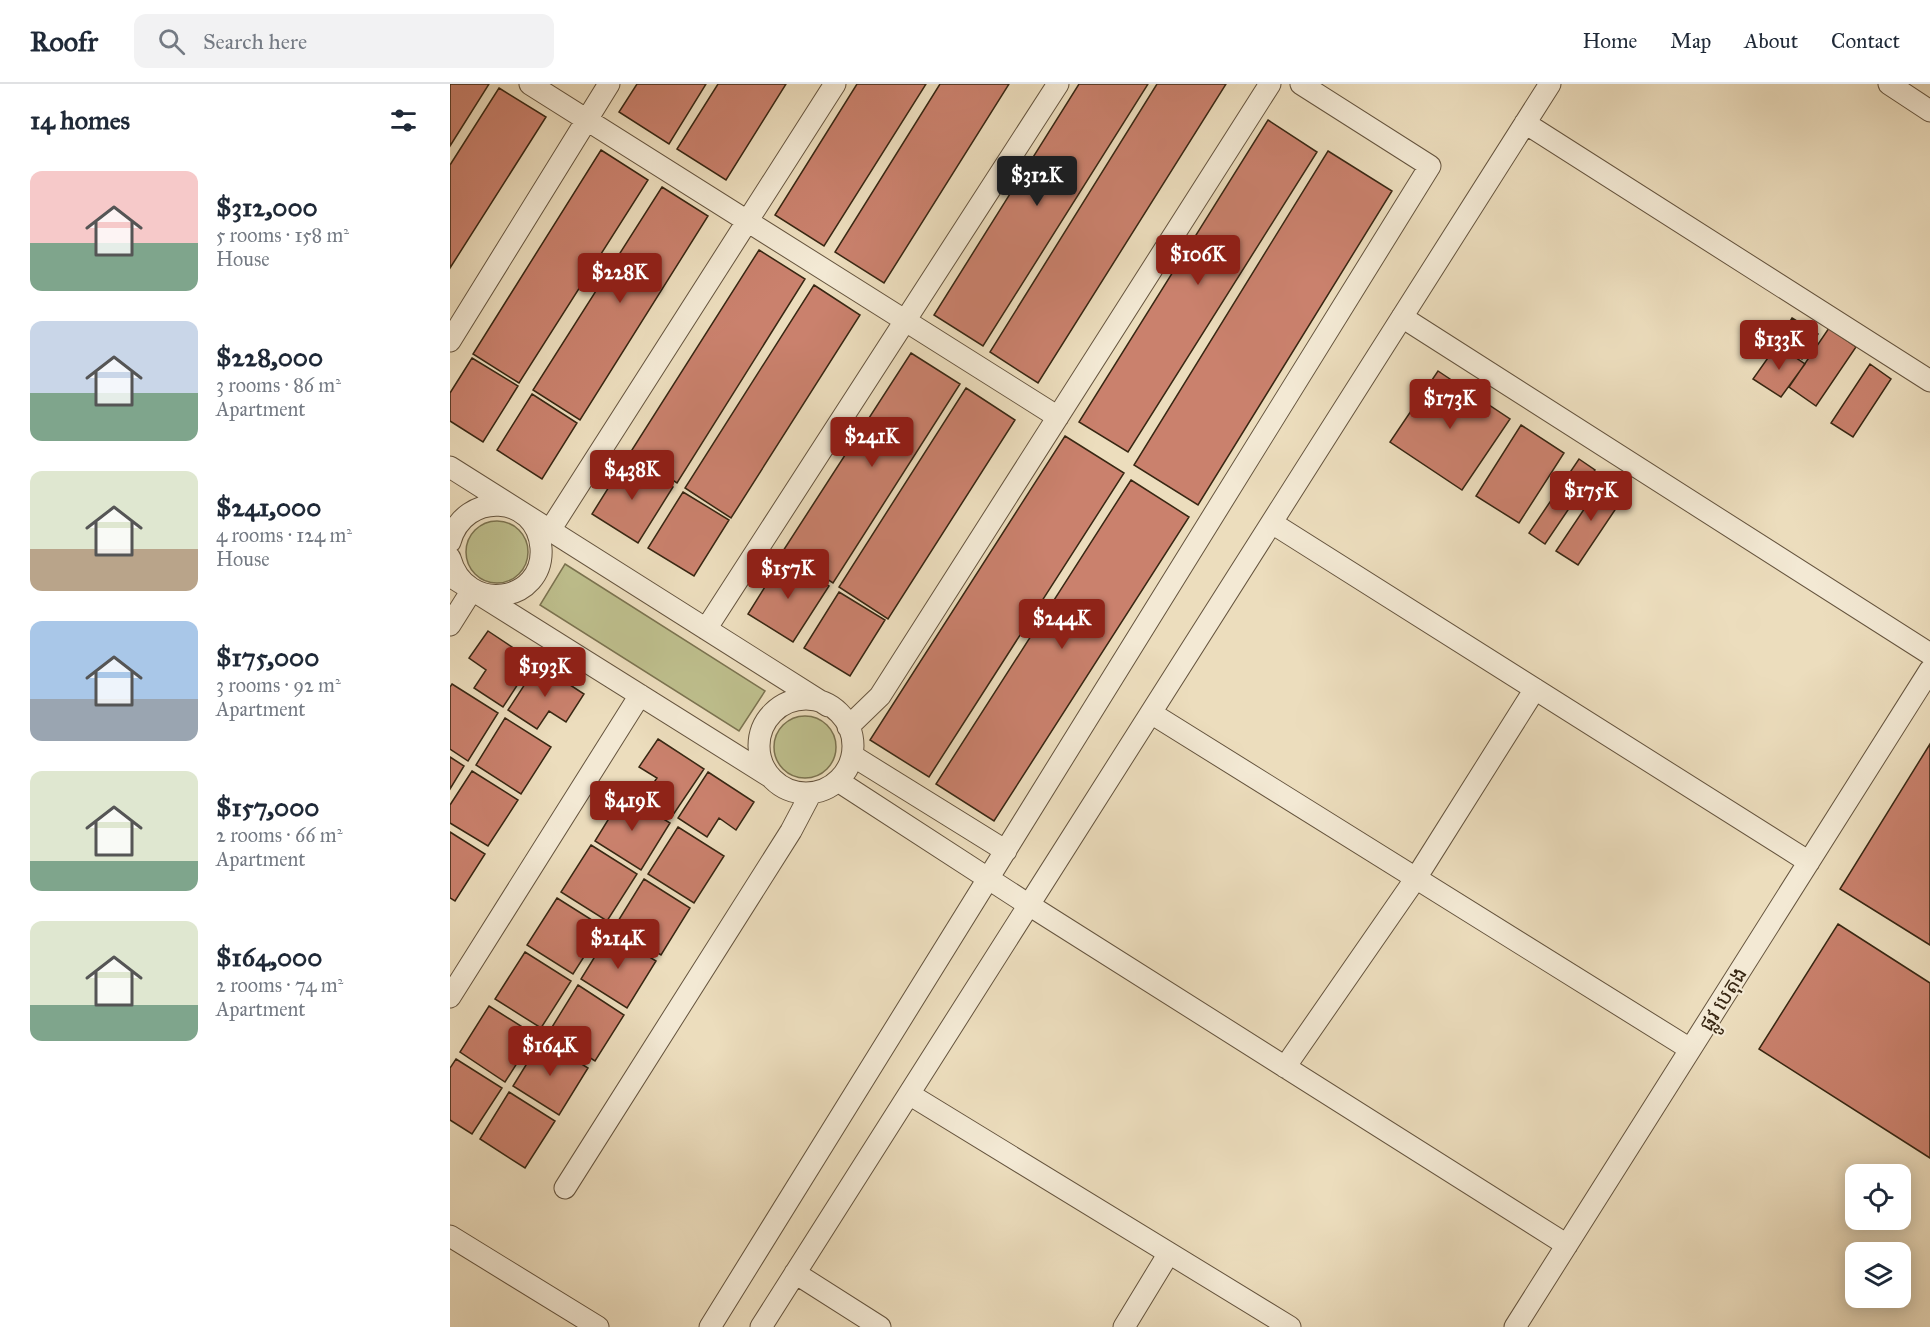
<!DOCTYPE html>
<meta charset="utf-8">
<style>
body{margin:0;font-family:"IM FELL Great Primer","Noto Sans Khmer",serif;background:#f2f2f3;color:#1f2937;height:100vh;display:flex;flex-direction:column;font-size:22px;white-space:nowrap}
*{box-sizing:border-box;margin:0}
p{font-size:20px;color:#747a83}
.icon{flex:none;width:33px;height:33px;fill:none;stroke:currentColor;stroke-width:2;stroke-linecap:round;stroke-linejoin:round}
.map{position:relative;flex:1;overflow:hidden}
.panel{display:flex;flex-direction:column;background:#fff;width:450px}
.panel>*{flex:none}
.fabs{position:absolute;left:1395px;top:1080px;display:grid;gap:12px}
.fabs a{display:grid;place-items:center;width:66px;height:66px;border-radius:12px;background:#fff;box-shadow:0 3px 15px #0003;font-size:30px}
.price{position:absolute;translate:-50% -51px;padding:0 14px;border-radius:6px;background:#8f2418;color:#fff;font-size:20px;line-height:39px;filter:drop-shadow(0 2px 3px #0008)}
.price::after{content:'';position:absolute;left:50%;top:36px;width:18px;height:14px;margin-left:-9px;background:inherit;clip-path:polygon(0 0,100% 0,50% 100%)}
.price.selected{background:#222;color:#fff}
ul{padding:0;list-style:none}
li{display:flex;align-items:center;gap:18px;height:150px;padding:0 30px}
li span{display:grid;place-items:center;flex:none;width:168px;height:120px;border-radius:12px;color:#555}
li>.icon{margin-inline-start:auto}
span .icon{width:72px;height:72px;fill:#fffc;stroke-width:1}
li b{font-size:26px}
h2{display:flex;justify-content:space-between;align-items:center;height:72px;padding:0 30px;font-size:26px}
header{display:flex;align-items:center;gap:36px;box-sizing:border-box;height:84px;padding:0 30px;background:#fff;border-bottom:2px solid #e0e1e3}
header strong{font-size:28px}
nav{display:flex;gap:33px;margin-inline-start:auto;font-size:21px}
.search{width:420px;height:54px;background:#f2f2f3;display:flex;align-items:center;gap:15px;box-sizing:border-box;padding:0 21px;border-radius:12px;color:#747a83;font-size:22px}
main{display:flex;flex:1;min-height:0}
.map>svg:first-child{display:block}
</style>
<header>
<strong>Roofr</strong>
<div class="search"><svg class="icon" aria-label="search" viewBox="0 0 24 24"><circle cx="10" cy="10" r="6"/><path d="M15 15l6 6"/></svg>Search here</div>
<nav><a>Home</a><a>Map</a><a>About</a><a>Contact</a></nav>
</header>
<main>
<section class="panel">
<h2>14 homes<svg class="icon" aria-label="filters" viewBox="0 0 24 24"><path d="M4 7h16M4 17h16"/><circle cx="9" cy="7" r="2"/><circle cx="15" cy="17" r="2"/></svg></h2>
<ul>
<li><span style="background:linear-gradient(#f6c9c9 60%,#7fa58c 0)"><svg class="icon" aria-label="home" viewBox="0 0 24 24"><path d="M3 11l9-7 9 7M6 9v11h12V9"/></svg></span><div><b>$312,000</b><p>5 rooms · 158 m²</p><p>House</p></div></li>
<li><span style="background:linear-gradient(#c9d6e8 60%,#7fa58c 0)"><svg class="icon" aria-label="home" viewBox="0 0 24 24"><path d="M3 11l9-7 9 7M6 9v11h12V9"/></svg></span><div><b>$228,000</b><p>3 rooms · 86 m²</p><p>Apartment</p></div></li>
<li><span style="background:linear-gradient(#dfe7d0 65%,#b9a48a 0)"><svg class="icon" aria-label="home" viewBox="0 0 24 24"><path d="M3 11l9-7 9 7M6 9v11h12V9"/></svg></span><div><b>$241,000</b><p>4 rooms · 124 m²</p><p>House</p></div></li>
<li><span style="background:linear-gradient(#a9c7e8 65%,#9aa5b1 0)"><svg class="icon" aria-label="home" viewBox="0 0 24 24"><path d="M3 11l9-7 9 7M6 9v11h12V9"/></svg></span><div><b>$175,000</b><p>3 rooms · 92 m²</p><p>Apartment</p></div></li>
<li><span style="background:linear-gradient(#dfe7d0 75%,#7fa58c 0)"><svg class="icon" aria-label="home" viewBox="0 0 24 24"><path d="M3 11l9-7 9 7M6 9v11h12V9"/></svg></span><div><b>$157,000</b><p>2 rooms · 66 m²</p><p>Apartment</p></div></li>
<li><span style="background:linear-gradient(#dfe7d0 70%,#7fa58c 0)"><svg class="icon" aria-label="home" viewBox="0 0 24 24"><path d="M3 11l9-7 9 7M6 9v11h12V9"/></svg></span><div><b>$164,000</b><p>2 rooms · 74 m²</p><p>Apartment</p></div></li>
</ul>
</section>
<div class="map">
<svg width="1480" height="1243" viewBox="0 0 1480 1243">
<rect width="100%" height="100%" fill="#ecddbd"/>
<filter id="stains"><feTurbulence type="fractalNoise" baseFrequency=".00333" numOctaves="4"/><feColorMatrix values="0 0 0 0 .2 0 0 0 0 .09 0 0 0 0 .02 0 0 0 .5 -.17"/></filter>
<radialGradient id="worn" r=".72"><stop offset=".6" stop-color="#630" stop-opacity="0"/><stop offset="1" stop-color="#630" stop-opacity=".3"/></radialGradient>
<path fill="#bebf8d" stroke="#7b7350" stroke-width="1.5" d="M16 468a31 31 0 1 1 62 0a31 31 0 1 1-62 0Z
M115,480l200,127 -26,40 -199,-126z
M324 663a31 31 0 1 1 62 0a31 31 0 1 1-62 0Z"/>
<path fill="#ca816d" stroke="#382713" stroke-width="1.5" d="M0,0h39l-39,62z
M187,0h69l-37,60 -50,-32z
M268,0h68l-60,96 -49,-31z
M407,0h69l-102,162 -49,-31z
M490,0h69l-125,199 -49,-31z
M629,0h69l-165,262 -49,-31z
M707,0h69l-188,299 -48,-31z
M49,4l47,29 -96,151v-103z
M818,36l49,32 -189,300 -49,-30z
M151,66l47,30 -129,203 -46,-29z
M878,67l64,40 -194,314 -64,-40z
M212,103l46,29 -128,204 -47,-30z
M309,166l46,29 -128,204 -47,-30z
M364,201l46,30 -129,203 -46,-30z
M1342,234l26,16 -16,25 -25,-16z
M1379,244l27,19 -40,59 -27,-19z
M1327,261l28,19 -24,33 -28,-18z
M461,269l49,31 -127,199 -50,-32z
M22,274l46,28 -35,56 -33,-21v-28z
M1420,280l21,15 -38,58 -22,-14z
M988,287l72,48 -48,71 -72,-48z
M516,304l49,32 -127,199 -49,-32z
M82,310l45,29 -35,56 -45,-29z
M1071,341l43,28 -45,70 -43,-27z
M615,352l59,37 -195,304 -59,-37z
M177,374l46,29 -35,56 -46,-29z
M1129,375l16,11 -50,74 -16,-11z
M1155,394l22,14 -49,73 -22,-14z
M681,396l58,37 -195,304 -58,-37z
M233,408l46,28 -35,56 -46,-28z
M333,474l46,28 -36,56 -45,-28z
M389,508l46,28 -35,56 -46,-28z
M38,547l45,30 -30,46 -29,-19 12,-18 -17,-12z
M88,580l46,30 -18,28 -17,-11 -12,18 -29,-19z
M2,600l46,29 -30,48 -18,-12v-62z
M55,634l46,29 -30,47 -45,-29z
M208,655l46,30 -31,46 -29,-18 13,-19 -18,-11z
M1480,660v201l-90,-56z
M0,673l14,9 -14,23z
M22,687l46,29 -30,46 -38,-23v-18z
M258,688l46,30 -18,28 -17,-12 -12,19 -29,-19z
M174,710l46,29 -29,47 -46,-29z
M228,743l46,29 -30,47 -46,-29z
M0,748l35,22 -30,47 -5,-3z
M141,761l46,29 -30,47 -46,-29z
M194,795l46,29 -29,47 -46,-29z
M107,814l46,29 -30,47 -46,-29z
M1388,840l92,59v175l-171,-109z
M160,848l46,29 -29,47 -46,-29z
M75,868l46,29 -30,47 -46,-29z
M128,901l46,30 -29,46 -46,-29z
M39,922l46,29 -30,47 -45,-30z
M92,955l46,29 -29,47 -46,-29z
M6,975l46,29 -30,46 -22,-14v-52z
M59,1008l46,29 -30,47 -45,-29z"/>
<g fill="none" stroke-linecap="round" stroke-linejoin="round">
<g stroke="#65543e" stroke-width="23">
<path id="minor" d="M80,0l528,333
M1439,0l41,27
M1075,39l405,258
M952,233l528,337
M0,257l159,-257
M0,383l378,239
M822,439l537,339
M100,446l285,-446
M0,458c14,-52 87,-48 91,6 4,54 -75,68 -91,10
M0,492l319,200
M0,541l22,-35
M256,545l352,-545
M309 662a47 47 0 1 1 94 0a47 47 0 1 1-94 0Z
M701,629l539,336
M398,643l32,-31 390,-612
M403,672l153,95
M388,697l191,124 538,340
M0,913l190,-302
M835,983l131,-189 119,-189
M459,1010l381,233
M115,1104l226,-357 20,-38
M0,1152l148,91
M345,1189l85,54
M260,1243l720,-1161 -129,-82
M311,1243l789,-1243
M674,1243l45,-74
M1065,1243l415,-657"/>
</g>
<use href="#minor" stroke="#f3e9d4" stroke-width="21"/>
</g>
<g text-anchor="middle" stroke-width="4.5" stroke-linejoin="round" paint-order="stroke">
<g font-size="21" fill="#382713" stroke="#f3e9d4">
<text transform="translate(1273 915) rotate(-58)" y="7">ផ្លូវ បេតុង</text>
</g>
</g>
<rect width="100%" height="100%" filter="url(#stains)"/>
<rect width="100%" height="100%" fill="url(#worn)"/>
</svg>
<div class="fabs">
<a><svg class="icon" aria-label="locate" viewBox="0 0 24 24"><circle cx="12" cy="12" r="6"/><path d="M12 2v4M12 18v4M2 12h4M18 12h4"/></svg></a>
<a><svg class="icon" aria-label="layers" viewBox="0 0 24 24"><path d="M12 4l9 5-9 5-9-5zM3 14l9 5 9-5"/></svg></a>
</div>
<b class="price selected" style="left:587px;top:123px">$312K</b>
<b class="price" style="left:748px;top:202px">$106K</b>
<b class="price" style="left:170px;top:220px">$228K</b>
<b class="price" style="left:1329px;top:287px">$133K</b>
<b class="price" style="left:1000px;top:346px">$173K</b>
<b class="price" style="left:422px;top:384px">$241K</b>
<b class="price" style="left:182px;top:417px">$438K</b>
<b class="price" style="left:1141px;top:438px">$175K</b>
<b class="price" style="left:338px;top:516px">$157K</b>
<b class="price" style="left:612px;top:566px">$244K</b>
<b class="price" style="left:95px;top:614px">$193K</b>
<b class="price" style="left:182px;top:748px">$419K</b>
<b class="price" style="left:168px;top:886px">$214K</b>
<b class="price" style="left:100px;top:993px">$164K</b>
</div>
</main>
